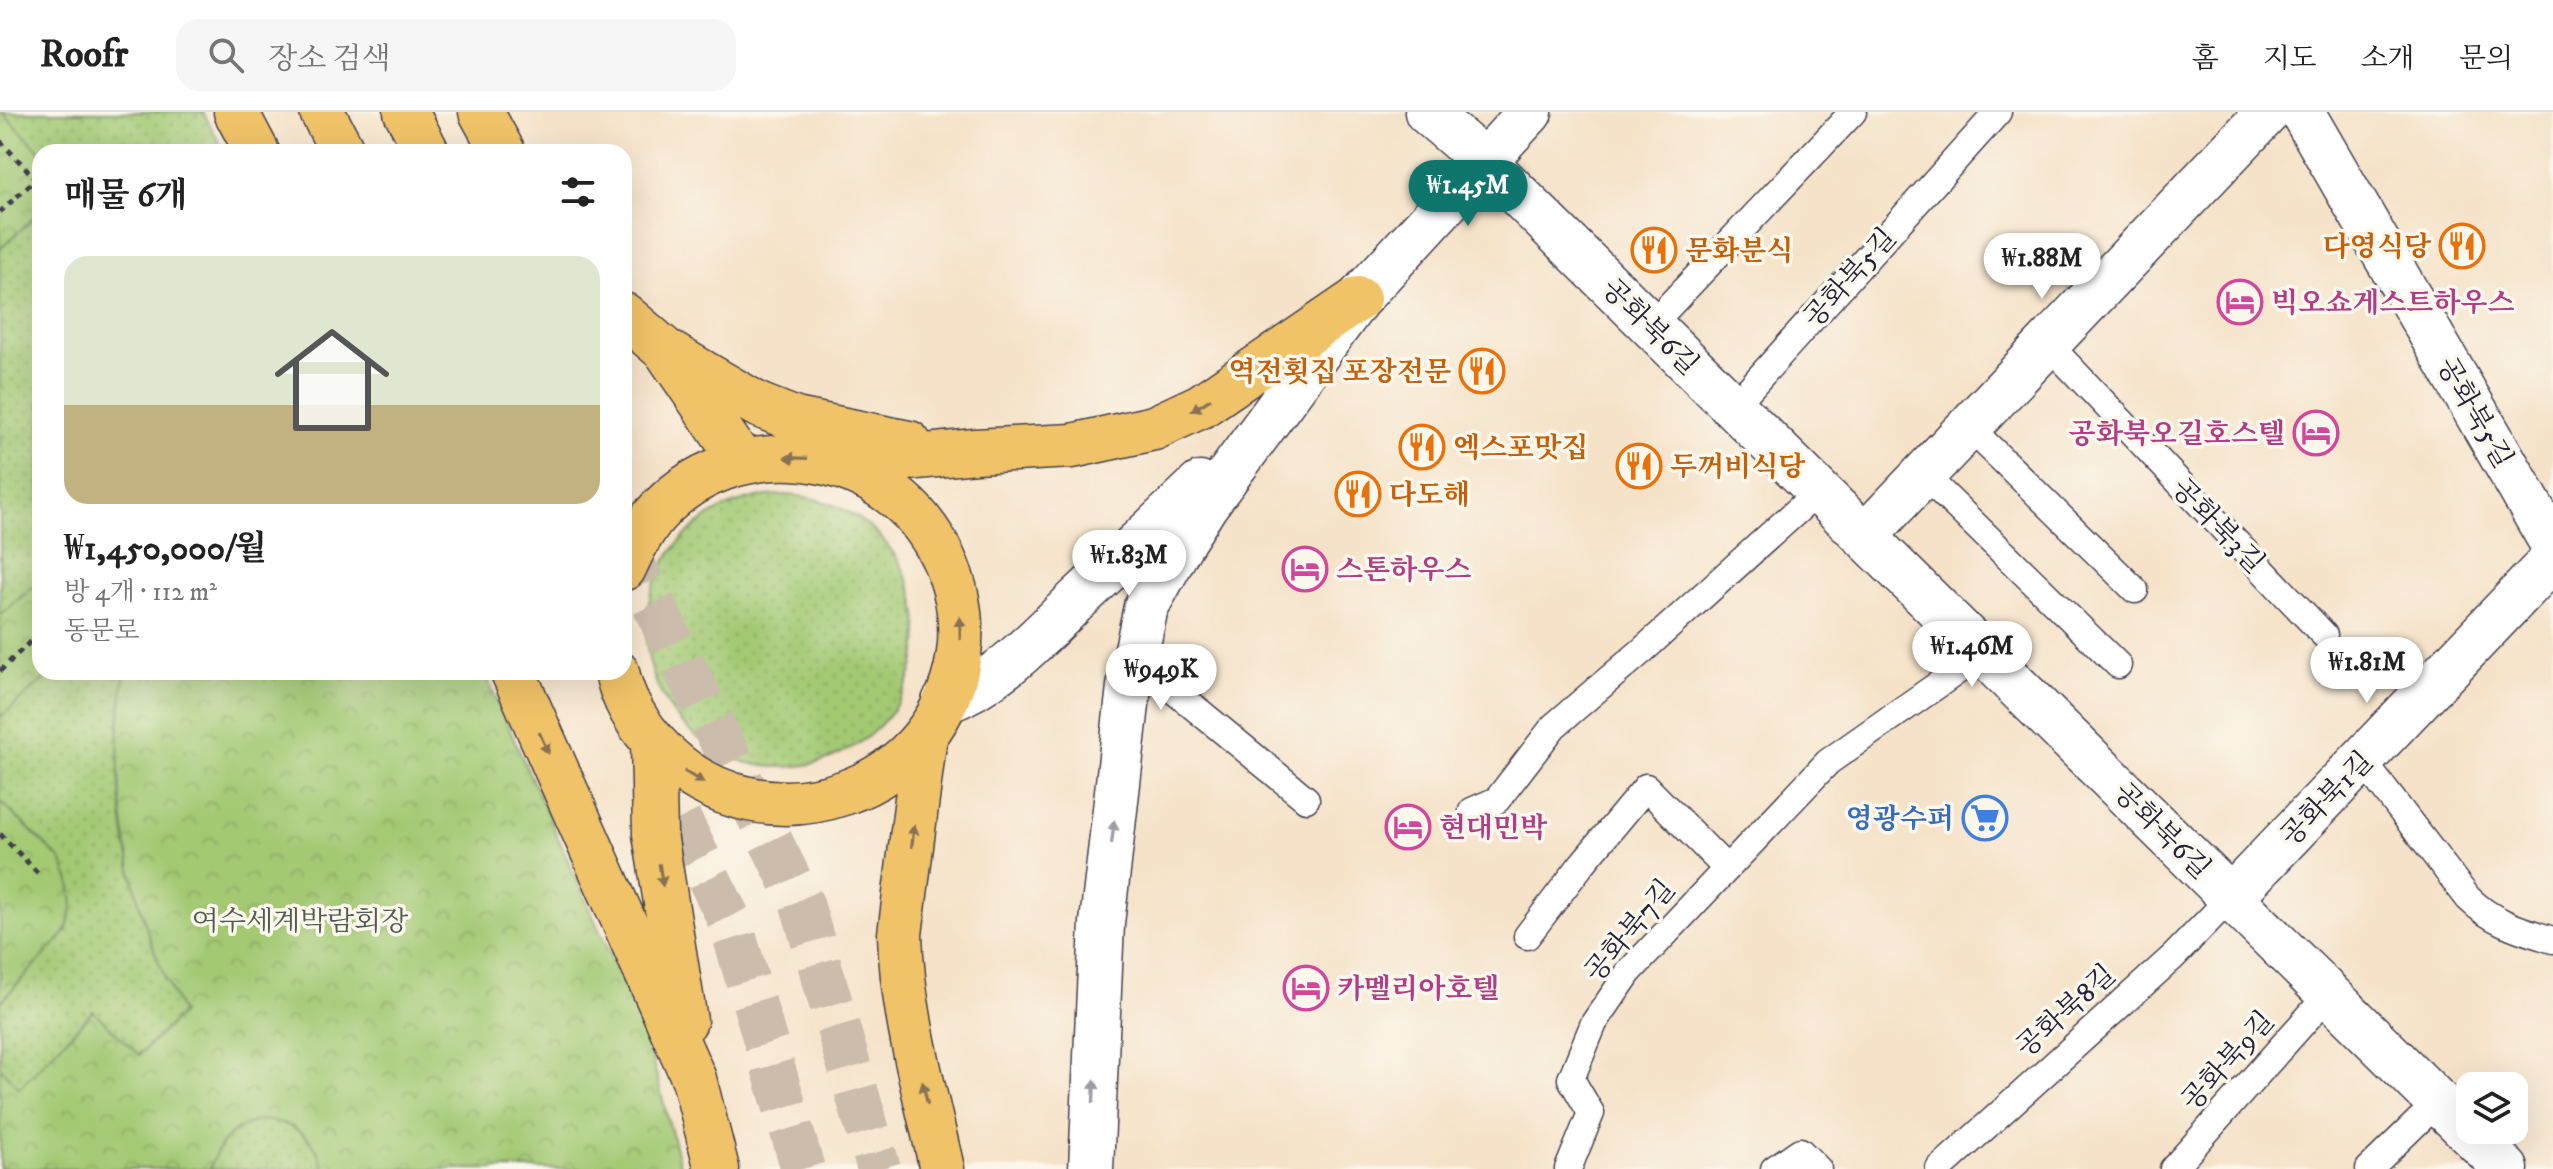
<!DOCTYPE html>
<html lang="ko">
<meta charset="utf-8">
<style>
body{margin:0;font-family:"IM FELL DW Pica","Noto Serif KR",serif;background:#f6f6f6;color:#222;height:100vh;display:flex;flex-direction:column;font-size:30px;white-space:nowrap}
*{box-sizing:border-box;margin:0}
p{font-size:26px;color:#767676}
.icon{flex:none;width:44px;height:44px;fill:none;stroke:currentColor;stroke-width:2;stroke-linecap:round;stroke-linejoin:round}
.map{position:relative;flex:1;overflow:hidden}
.sheet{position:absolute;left:32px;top:32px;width:600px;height:536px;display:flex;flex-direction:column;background:#fff;border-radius:24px;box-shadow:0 8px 32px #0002}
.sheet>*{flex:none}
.buttons{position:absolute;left:2456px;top:960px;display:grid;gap:16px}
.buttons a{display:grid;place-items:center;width:72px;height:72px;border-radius:16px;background:#fff;box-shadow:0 8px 32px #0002;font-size:40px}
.price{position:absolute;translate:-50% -68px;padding:0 18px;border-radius:28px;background:#fff;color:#222;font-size:26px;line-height:52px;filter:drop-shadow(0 2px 4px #0008)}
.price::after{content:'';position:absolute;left:50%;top:48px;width:24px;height:18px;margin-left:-12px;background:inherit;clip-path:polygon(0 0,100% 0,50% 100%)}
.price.active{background:#0f766e;color:#fff}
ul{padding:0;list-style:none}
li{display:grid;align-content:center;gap:16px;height:424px;padding:0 32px}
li+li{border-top:2px solid #e0e0e0}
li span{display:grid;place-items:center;height:248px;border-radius:24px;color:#555}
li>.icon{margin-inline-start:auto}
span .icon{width:144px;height:144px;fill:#fffc;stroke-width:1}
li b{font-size:34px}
h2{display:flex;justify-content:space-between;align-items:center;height:96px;padding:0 32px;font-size:34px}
header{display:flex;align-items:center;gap:48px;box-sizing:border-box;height:112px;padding:0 40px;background:#fff;border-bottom:2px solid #e0e0e0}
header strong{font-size:38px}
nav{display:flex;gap:44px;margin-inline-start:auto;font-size:28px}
.search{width:560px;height:72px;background:#f6f6f6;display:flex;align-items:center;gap:20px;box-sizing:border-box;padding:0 28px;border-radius:24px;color:#767676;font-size:30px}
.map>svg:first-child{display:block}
</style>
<header>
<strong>Roofr</strong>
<div class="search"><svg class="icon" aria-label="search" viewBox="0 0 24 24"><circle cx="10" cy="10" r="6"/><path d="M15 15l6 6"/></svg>장소 검색</div>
<nav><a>홈</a><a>지도</a><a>소개</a><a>문의</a></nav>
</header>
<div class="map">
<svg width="2553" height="1057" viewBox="0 0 2553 1057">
<defs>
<pattern id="park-crowns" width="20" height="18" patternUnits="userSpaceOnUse" patternTransform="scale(2)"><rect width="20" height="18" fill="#a3c973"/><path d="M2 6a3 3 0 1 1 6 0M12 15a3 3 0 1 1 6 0" fill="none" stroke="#8cac64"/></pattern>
<pattern id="garden-dots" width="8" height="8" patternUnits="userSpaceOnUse" patternTransform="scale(2)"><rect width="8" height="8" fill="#a3c973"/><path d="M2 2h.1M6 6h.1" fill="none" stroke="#8cac64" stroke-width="1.8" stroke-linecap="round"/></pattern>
</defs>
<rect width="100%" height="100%" fill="#fbf7ec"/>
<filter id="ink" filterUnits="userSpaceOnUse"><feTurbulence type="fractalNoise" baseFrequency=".0125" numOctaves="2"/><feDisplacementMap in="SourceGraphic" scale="16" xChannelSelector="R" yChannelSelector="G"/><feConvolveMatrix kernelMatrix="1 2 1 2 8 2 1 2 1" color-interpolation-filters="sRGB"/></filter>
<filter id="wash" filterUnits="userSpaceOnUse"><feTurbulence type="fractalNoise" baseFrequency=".006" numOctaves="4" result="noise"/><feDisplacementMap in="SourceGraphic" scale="32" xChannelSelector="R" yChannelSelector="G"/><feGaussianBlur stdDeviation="1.8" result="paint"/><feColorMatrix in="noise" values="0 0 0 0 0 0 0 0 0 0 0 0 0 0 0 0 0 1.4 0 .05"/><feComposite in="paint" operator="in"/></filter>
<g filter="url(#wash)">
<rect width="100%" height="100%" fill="#f5e2c8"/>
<path fill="url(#park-crowns)" stroke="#627657" stroke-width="2" d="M0,0h203l21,40h-184v520h444l162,363 35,134h-681z"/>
<path fill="url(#garden-dots)" stroke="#627657" stroke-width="2" d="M2,0h201l21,40h-183z
M40,100v380l-6,-6 -34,29v-366z
M646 519a136 136 0 1 1 272 0a136 136 0 1 1-272 0Z
M52,560h73c-19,112 5,241 57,341l-43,42 -46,-44 -74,77 -19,-21v-64l66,-71 7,-27 -3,-24 -9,-21 -61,-59v-83z
M260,1008c32,1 56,16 64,49h-114c8,-28 22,-41 50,-49z"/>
</g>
<g filter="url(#ink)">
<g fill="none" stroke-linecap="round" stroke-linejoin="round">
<path stroke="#cbbcac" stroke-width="44" stroke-dasharray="44 22" stroke-linecap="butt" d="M624,433l178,359 77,265
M650,648l80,161 73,248"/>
<g stroke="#423f50" stroke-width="29">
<path id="service" d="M1651,213l202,-213
M2048,232l276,291
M1733,295l265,-295
M1969,315l166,163
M1924,363l194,190
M1134,546l172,141
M2362,648l106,138c25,25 53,32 85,42
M1472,699l25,-11 57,-74 89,-76 176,-159
M1527,824l55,-72 64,-77 80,81
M1568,1057l23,-56 -20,-34 23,-56 35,-51 199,-210 155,-109
M1774,1057l26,-18 18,18
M1939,1057l235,-213 57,-59
M2173,1057l156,-175
M2369,1057l69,-67"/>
</g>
<g stroke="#423f50" stroke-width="47">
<path id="minor" d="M2302,0l251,433
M1484,49l1022,1008
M1865,424l403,-424
M2231,785l322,-338"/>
</g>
<g stroke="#423f50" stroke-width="47">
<path id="tertiary" d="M1427,0l57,49
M944,590c55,-20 94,-65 135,-104 41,-38 81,-76 121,-114
M1091,1057l11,-246 27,-236 17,-80 35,-63 25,-39 152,-206 172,-187"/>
</g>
<g stroke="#423f50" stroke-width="47">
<path id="primary" d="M236,0l21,40
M322,0l21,40
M406,0l21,40
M481,0l22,40
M624,203l42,36 76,111
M666,239l92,54 38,15 113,23
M839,353l136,-14 97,-5 82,-18 47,-22 157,-107
M513,560l181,407 23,90
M617,560c6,30 23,56 44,78 102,106 287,43 299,-106 2,-34 -6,-68 -23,-98 -56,-102 -206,-120 -283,-30 -13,16 -22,34 -30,52
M925,623l-25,199c2,80 25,158 42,235
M653,629l2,93 30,187"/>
</g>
<path stroke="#423f50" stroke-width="5" stroke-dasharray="6 6" stroke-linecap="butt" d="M0,29l36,38 -36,33
M0,559l40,-39
M0,722l38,39"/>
<use href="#service" stroke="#fff" stroke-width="26"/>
<use href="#minor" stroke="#fff" stroke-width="44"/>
<use href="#tertiary" stroke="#fff" stroke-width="44"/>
<use href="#primary" stroke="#f0c369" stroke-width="44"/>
</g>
<defs><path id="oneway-solid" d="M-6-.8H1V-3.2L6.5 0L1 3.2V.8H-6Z" transform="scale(2)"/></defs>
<g fill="#897252">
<use href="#oneway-solid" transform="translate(1201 293) rotate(148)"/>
<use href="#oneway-solid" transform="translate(796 346) rotate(-178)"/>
<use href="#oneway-solid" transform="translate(960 516) rotate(-91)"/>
<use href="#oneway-solid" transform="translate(544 631) rotate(66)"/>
<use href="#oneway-solid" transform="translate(694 665) rotate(31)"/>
<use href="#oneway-solid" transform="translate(913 724) rotate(-83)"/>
<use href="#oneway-solid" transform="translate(661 763) rotate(81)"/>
<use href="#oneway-solid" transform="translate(925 981) rotate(-103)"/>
</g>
<g fill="#9c9ca7">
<use href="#oneway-solid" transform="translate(1113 720) rotate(-83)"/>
<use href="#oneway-solid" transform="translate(1094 979) rotate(-87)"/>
</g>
</g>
<defs>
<g id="restaurant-ring" transform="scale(2.3)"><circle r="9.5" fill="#fbf7ec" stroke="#e8710a" stroke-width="1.5"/><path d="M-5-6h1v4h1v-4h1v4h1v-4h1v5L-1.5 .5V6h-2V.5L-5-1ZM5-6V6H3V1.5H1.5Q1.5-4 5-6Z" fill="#e8710a"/></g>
<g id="hotel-ring" transform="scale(2.3)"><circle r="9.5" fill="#fbf7ec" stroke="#d1479c" stroke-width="1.5"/><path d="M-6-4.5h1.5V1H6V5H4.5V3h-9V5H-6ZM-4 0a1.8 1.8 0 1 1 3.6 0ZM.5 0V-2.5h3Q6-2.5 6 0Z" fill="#d1479c"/></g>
<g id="supermarket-ring" transform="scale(2.3)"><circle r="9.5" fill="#fbf7ec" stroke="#3f7fe0" stroke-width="1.5"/><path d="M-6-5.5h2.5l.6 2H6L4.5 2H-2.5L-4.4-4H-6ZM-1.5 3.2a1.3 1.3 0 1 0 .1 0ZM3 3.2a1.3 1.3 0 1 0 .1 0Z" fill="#3f7fe0"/></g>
</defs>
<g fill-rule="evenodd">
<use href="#restaurant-ring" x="2462" y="134"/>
<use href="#restaurant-ring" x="1654" y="138"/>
<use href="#hotel-ring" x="2240" y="190"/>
<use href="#restaurant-ring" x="1482" y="259"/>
<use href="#hotel-ring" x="2316" y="321"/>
<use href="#restaurant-ring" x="1422" y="335"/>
<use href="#restaurant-ring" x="1639" y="354"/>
<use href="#restaurant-ring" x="1358" y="382"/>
<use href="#hotel-ring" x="1305" y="457"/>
<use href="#supermarket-ring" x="1985" y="706"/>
<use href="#hotel-ring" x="1408" y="715"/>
<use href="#hotel-ring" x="1306" y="876"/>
</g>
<g text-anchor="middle" stroke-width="7" stroke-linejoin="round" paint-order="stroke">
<g font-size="28" font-weight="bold" fill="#c56008" stroke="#fbf7ec" text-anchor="start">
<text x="2431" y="144" text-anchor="end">다영식당</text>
<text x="1685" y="148">문화분식</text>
<text x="1451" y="269" text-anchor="end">역전횟집 포장전문</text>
<text x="1453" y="345">엑스포맛집</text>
<text x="1670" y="364">두꺼비식당</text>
<text x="1389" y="392">다도해</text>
</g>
<g font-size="28" fill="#22223b" stroke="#fbf7ec">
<text transform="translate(1849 165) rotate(-48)" y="10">공화북5길</text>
<text transform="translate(1651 214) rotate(45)" y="10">공화북6길</text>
<text transform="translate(2476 300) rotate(60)" y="10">공화북5길</text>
<text transform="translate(2219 413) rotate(46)" y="10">공화북3길</text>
<text transform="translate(2326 686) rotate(-46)" y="10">공화북1길</text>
<text transform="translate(2163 718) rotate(45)" y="10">공화북6길</text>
<text transform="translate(1629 818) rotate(-50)" y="10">공화북7길</text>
<text transform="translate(2065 898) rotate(-42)" y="10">공화북8길</text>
<text transform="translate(2227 948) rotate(-48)" y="10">공화북9길</text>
</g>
<g font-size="28" font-weight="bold" fill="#b23c85" stroke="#fbf7ec" text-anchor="start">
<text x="2271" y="200">빅오쇼게스트하우스</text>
<text x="2285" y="331" text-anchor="end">공화북오길호스텔</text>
<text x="1336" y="467">스톤하우스</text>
<text x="1439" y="725">현대민박</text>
<text x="1337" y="886">카멜리아호텔</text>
</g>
<g font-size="28" font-weight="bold" fill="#366cbe" stroke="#fbf7ec" text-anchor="end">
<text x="1954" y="716">영광수퍼</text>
</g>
<g font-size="28" fill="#4f5c4f" stroke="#fbf7ec">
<text x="300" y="818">여수세계박람회장</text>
</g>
</g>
</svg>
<div class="buttons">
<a><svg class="icon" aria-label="layers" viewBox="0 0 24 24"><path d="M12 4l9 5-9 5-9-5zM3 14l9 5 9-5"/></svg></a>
</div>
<b class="price active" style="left:1468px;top:116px">₩1.45M</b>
<b class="price" style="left:2042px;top:189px">₩1.88M</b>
<b class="price" style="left:1129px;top:486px">₩1.83M</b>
<b class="price" style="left:1972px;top:577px">₩1.46M</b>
<b class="price" style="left:2367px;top:593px">₩1.81M</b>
<b class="price" style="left:1161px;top:600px">₩949K</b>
<section class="sheet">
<h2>매물 6개<svg class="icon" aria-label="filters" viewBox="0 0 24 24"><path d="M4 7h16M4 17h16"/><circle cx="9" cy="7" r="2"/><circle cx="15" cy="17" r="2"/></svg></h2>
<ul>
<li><span style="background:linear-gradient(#dfe7d0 60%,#c2b280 0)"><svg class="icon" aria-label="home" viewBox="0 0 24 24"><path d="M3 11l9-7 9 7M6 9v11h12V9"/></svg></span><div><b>₩1,450,000/월</b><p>방 4개 · 112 m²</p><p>동문로</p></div></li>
</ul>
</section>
</div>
